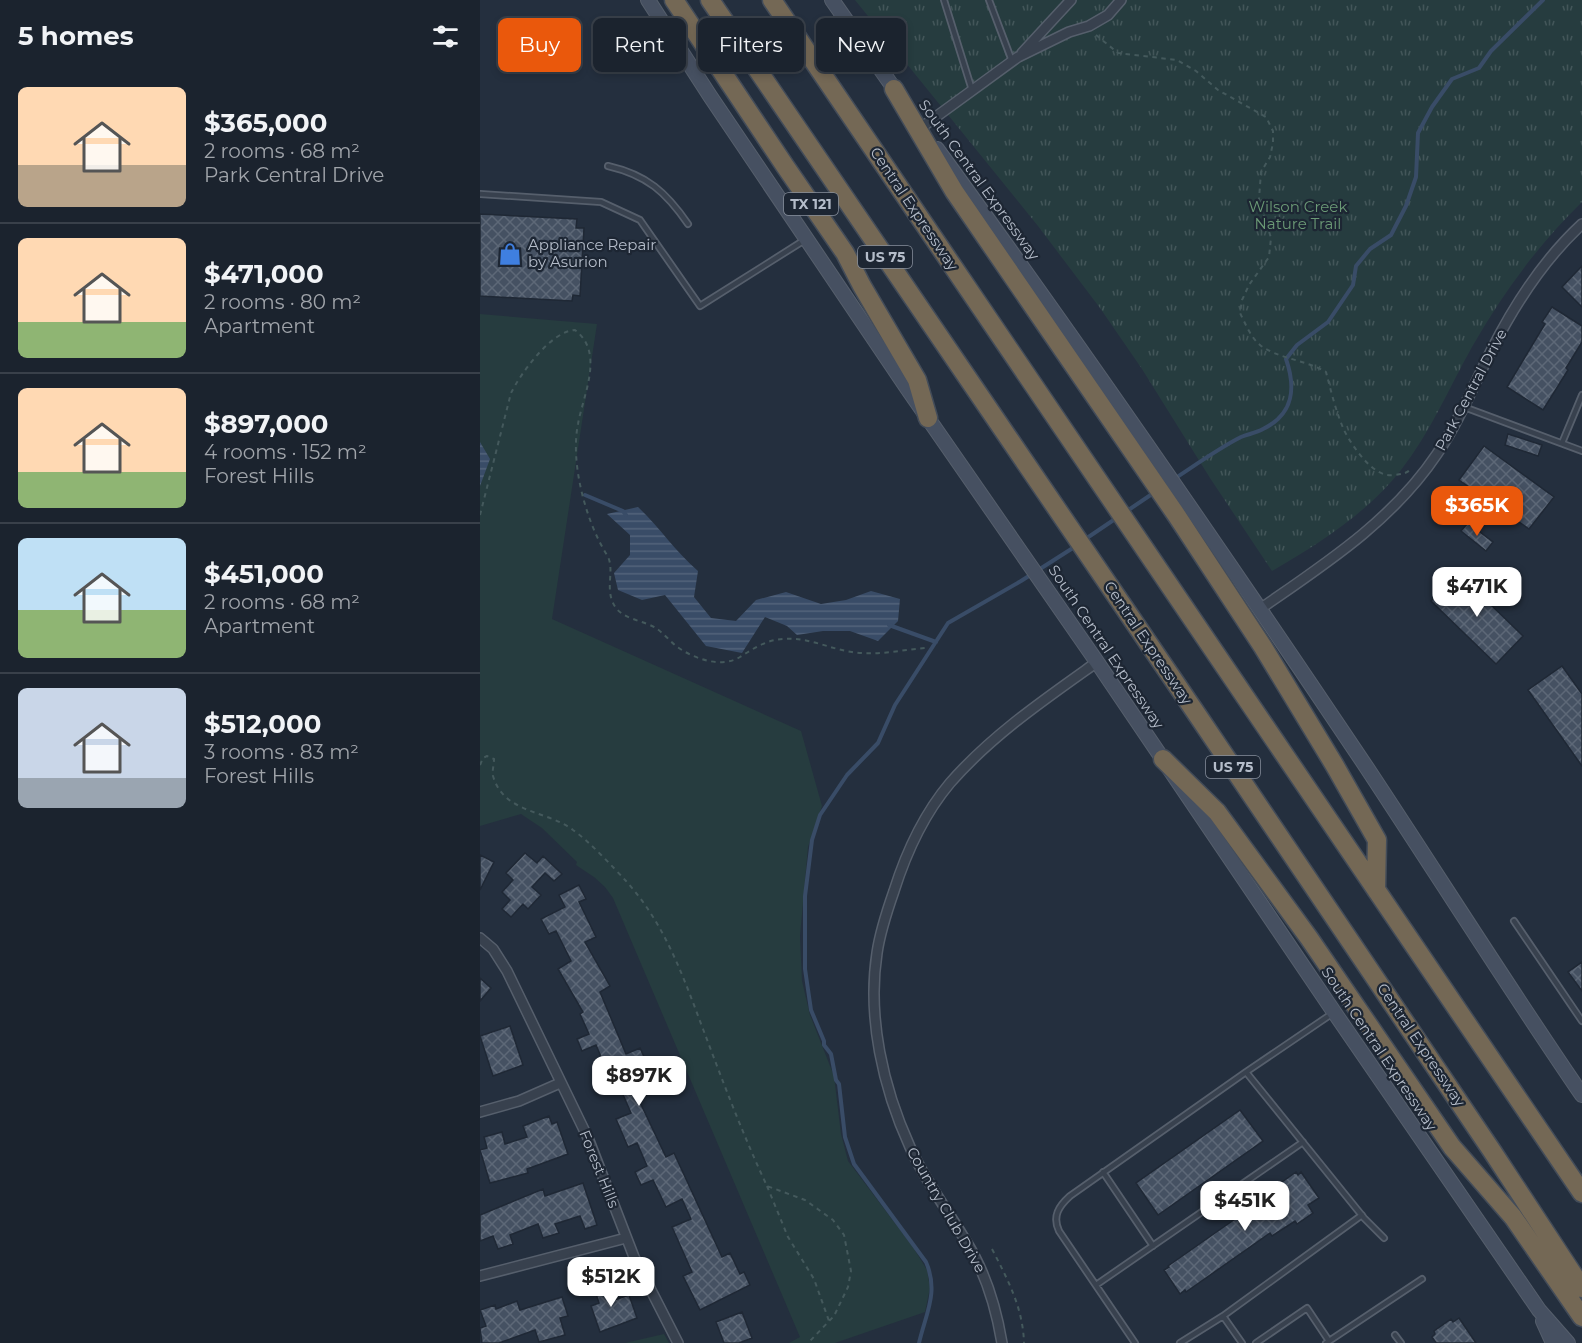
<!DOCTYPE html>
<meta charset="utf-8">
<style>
body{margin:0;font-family:Montserrat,sans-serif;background:#242b36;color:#f1f3f6;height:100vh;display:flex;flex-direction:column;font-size:22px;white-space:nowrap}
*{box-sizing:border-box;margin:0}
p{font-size:20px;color:#a0a4aa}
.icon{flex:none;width:33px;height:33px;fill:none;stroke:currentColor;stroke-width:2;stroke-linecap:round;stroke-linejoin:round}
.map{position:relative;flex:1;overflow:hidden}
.details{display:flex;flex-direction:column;background:#1b232e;width:480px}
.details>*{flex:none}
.guide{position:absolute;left:18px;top:18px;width:570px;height:54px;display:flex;gap:12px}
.price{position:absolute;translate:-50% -51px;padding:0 14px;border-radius:12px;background:#fff;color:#222;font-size:20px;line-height:39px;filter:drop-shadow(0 2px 3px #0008)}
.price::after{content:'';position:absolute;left:50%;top:36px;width:18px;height:14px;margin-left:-9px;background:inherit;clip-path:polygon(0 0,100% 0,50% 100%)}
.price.current{background:#ea580c;color:#fff}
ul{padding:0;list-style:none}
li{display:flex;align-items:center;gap:18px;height:150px;padding:0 18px}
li+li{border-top:2px solid #39404a}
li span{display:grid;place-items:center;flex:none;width:168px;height:120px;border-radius:9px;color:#555}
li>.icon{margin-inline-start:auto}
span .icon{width:72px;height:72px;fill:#fffc;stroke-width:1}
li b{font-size:26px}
h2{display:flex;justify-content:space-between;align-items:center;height:72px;padding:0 18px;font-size:26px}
.pill{padding:0 21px;border-radius:9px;background:#1b232e;box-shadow:0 3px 9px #0003,0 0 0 2px #39404a;font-size:21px;line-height:54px}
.pill.current{background:#ea580c;color:#fff}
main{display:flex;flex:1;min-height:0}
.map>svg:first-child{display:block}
</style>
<main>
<section class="details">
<h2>5 homes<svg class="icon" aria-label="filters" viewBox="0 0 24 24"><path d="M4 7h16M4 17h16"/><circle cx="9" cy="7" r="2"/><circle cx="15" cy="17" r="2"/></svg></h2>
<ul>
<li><span style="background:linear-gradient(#ffd9b3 65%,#b9a48a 0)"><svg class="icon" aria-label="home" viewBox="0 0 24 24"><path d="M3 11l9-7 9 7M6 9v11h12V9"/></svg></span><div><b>$365,000</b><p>2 rooms · 68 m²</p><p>Park Central Drive</p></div></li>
<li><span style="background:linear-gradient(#ffd9b3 70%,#8fb573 0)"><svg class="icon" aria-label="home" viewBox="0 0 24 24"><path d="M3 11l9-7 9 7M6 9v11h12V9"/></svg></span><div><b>$471,000</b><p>2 rooms · 80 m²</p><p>Apartment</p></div></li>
<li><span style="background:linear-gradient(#ffd9b3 70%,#8fb573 0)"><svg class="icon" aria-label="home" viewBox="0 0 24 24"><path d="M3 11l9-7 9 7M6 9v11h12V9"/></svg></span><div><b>$897,000</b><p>4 rooms · 152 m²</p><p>Forest Hills</p></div></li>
<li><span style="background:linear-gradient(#bfe0f5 60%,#8fb573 0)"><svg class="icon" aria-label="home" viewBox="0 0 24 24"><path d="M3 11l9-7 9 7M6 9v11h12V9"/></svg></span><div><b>$451,000</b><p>2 rooms · 68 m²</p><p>Apartment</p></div></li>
<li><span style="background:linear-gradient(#c9d6e8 75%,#9aa5b1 0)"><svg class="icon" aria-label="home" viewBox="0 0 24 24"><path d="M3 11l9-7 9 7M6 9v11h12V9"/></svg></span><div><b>$512,000</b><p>3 rooms · 83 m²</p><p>Forest Hills</p></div></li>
</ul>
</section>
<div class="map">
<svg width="1102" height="1343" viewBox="0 0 1102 1343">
<defs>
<pattern id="park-tufts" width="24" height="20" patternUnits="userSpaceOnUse" patternTransform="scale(1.5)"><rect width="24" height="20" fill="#263c3f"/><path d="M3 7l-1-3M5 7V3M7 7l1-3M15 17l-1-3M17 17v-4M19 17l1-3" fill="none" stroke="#435659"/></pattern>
<pattern id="water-rules" width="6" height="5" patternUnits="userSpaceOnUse" patternTransform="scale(1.5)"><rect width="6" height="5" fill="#394c67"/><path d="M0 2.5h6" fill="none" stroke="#53647b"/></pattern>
<pattern id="building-cross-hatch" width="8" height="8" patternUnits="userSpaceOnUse" patternTransform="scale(1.5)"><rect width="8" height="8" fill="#455162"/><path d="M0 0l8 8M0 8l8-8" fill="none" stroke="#5d6877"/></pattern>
</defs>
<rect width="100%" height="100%" fill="#242f3e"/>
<path fill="#263c3f" d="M0,314l117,10 -45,295 249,112 21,75 -14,41 -8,89 2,45 8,34 24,61 7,58 7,27 65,86 14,23 3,18 -5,24 -90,31h-46l11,-6 -187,-439 -8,-11 -11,-10 -18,-12 1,-3 -35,-34 -21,-14 -41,12z
M184,1334l5,9h-44z"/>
<path fill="url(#park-tufts)" d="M375,0h727v202c-44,43 -80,92 -110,145 -23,41 -42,86 -71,123 -34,43 -82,74 -129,101l-62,-93 -68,-109 -42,-61 -62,-82z"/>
<path fill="url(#water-rules)" d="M0,442l10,17 -10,27z
M158,507c22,21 37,44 60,64l-4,26 17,21 25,3 20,-21 30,-8 35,12 25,-4 25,-9 29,8 -2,22 -20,20 -28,-10h-27l-26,4 -10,-9 -22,-9 -23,36 -36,-7 -41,-51 -23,5 -24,-10 -4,-17 16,-18v-20l-23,-21z"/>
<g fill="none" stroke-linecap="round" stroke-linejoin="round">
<path stroke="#394c67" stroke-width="4" d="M694,479c20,-13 45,-31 67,-42 7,-3 15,-4 22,-8 31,-15 33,-41 23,-70l11,-14 31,-23 25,-37 3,-19 14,-17 21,-14 15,-29 10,-29 2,-44 14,-26 20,-28 27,-11 12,-17 52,-51
M105,495l38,16 3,4
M647,511l28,-19
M604,540l34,-23
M409,625l47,17
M439,1343c7,-30 20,-51 7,-81l-72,-98 -9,-27 -6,-53 -3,-4 -5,-26 -7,-9v-4l-13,-31 -6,-41v-73l7,-56 8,-25 27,-40 31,-32 17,-38 53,-82 73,-42 55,-35"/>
</g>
<path fill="url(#building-cross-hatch)" stroke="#1f2835" stroke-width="1.5" d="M0,214l97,5 -1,9h8l-4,68 -7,-1 -1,6 -92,-5z
M1102,266v41l-20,-20z
M1072,307l30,19v16l-16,26 2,2 -25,40 -36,-23 38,-63 -3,-2z
M1028,434l34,11 -4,11 -33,-11z
M1004,446l70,51 -25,32 -70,-49z
M988,523l25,19 -7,9 -25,-20z
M978,573l65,63 -27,28 -65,-63z
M1082,666l20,28v72l-54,-76z
M45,853l12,10 6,-7 19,18 -8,7 -9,-8 -13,14 9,8 -13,14 -5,-5 -12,13 -9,-8 8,-9 -8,-8 11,-12 -7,-7z
M0,855l14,7 -14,28z
M99,885l7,14 -7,3 17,35 -11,5 25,44 -10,6 26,62 14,-6 5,11 -11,5 13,30 -9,4 28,59 8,-4 48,104 8,-4 10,21 4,-2 6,13 -50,25 -17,-34 9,-4 -20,-45 19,-8 -9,-20 -16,8 -13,-27 -12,5 -6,-13 12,-6 -10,-23 -9,4 -12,-28 15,-6 -13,-30 -18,8 -6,-13 12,-5 -4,-8 2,-1 -8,-19 -14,6 -5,-12 12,-5 -9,-20 3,-2 -25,-43 13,-8 -15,-30 -7,3 -8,-15 24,-12 -6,-12z
M1102,962v29l-14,-19z
M0,978l11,10 -11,13z
M30,1026l13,39 -30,11 -13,-40z
M760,1110l23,31 -105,74 -22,-32z
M69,1116l3,8 5,-2 11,32 -41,15 1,4 -38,10 -10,-33 7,-2 -3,-11 18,-5 3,12 22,-7 -4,-11z
M816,1172l2,3 3,-3 18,26 -11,7 5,8 -16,11 -2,-3 -23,15 -2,-3 -84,59 -1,-2 -5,4 -16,-24 5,-3 -1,-1 77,-54 -2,-2z
M103,1183l14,42 -12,4 -5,-13 -25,8 4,9 -16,5 -5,-14 -28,11 3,9 -15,5 -5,-13 -13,5v-26l63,-26 2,7z
M127,1280l7,20 15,-5 8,23 -37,14 -9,-26 8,-3 -6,-18z
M82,1297l6,19 -8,2 5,17 -26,7 -4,-12 -36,13h-17l-2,-15 6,-2 -6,-16 15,-5 1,4 21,-8 3,9z
M262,1312l10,26 -13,5h-15l-8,-21z
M979,1318l17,25h-40l-4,-6 3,-3 -1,-3 17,-12 2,3z"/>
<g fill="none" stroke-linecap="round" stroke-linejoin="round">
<g stroke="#565f6c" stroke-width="8">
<path id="service" d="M464,0l28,90
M509,0l23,61
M128,166c39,9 58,26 80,58
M0,194l121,8 39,18 60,86 103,-65
M984,407l118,44
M1082,443l20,-48
M1034,921l68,100
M766,1072l87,-59
M623,1172l50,74
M616,1285l207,-143
M743,1316l139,-101
M915,1335l6,8
M655,1343l-76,-112c-7,-15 0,-25 11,-35l176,-124 118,146 20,20
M700,1343l43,-27 19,27
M776,1343l51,-35 22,33
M846,1343l96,-64"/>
</g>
<g stroke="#565f6c" stroke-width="12">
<path id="minor" d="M542,53l49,-53
M442,127l96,-70 51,-25 20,-6 19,-11 13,-15
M780,609c65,-45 132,-88 177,-155 21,-31 36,-67 53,-101 23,-46 53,-93 92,-129
M0,938l13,11 14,22 81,167 46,119 44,86
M0,1112l39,-11 41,-18
M0,1276l146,-38
M522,1343c-5,-30 -13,-59 -27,-86 -20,-38 -48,-71 -65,-110 -27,-59 -43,-130 -33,-194 3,-21 10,-42 17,-62 12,-38 30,-77 56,-108 42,-48 95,-84 147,-121"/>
</g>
<g stroke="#565f6c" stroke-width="16">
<path id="secondary" d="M168,0l62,96 197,292 190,274 237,350 205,298 29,33
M352,0l68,97
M457,149c148,203 290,410 430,619 72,109 141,219 215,327
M1063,1321l10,22"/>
</g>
<g stroke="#434c59" stroke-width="21">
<path id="motorway" d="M194,0l111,166 60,87 17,33 55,94 11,38
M230,0l486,713 296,438 90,137
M292,0l810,1193
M414,89l60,102 223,325 86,131 72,119 42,74 -1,50
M683,759l54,53 92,126 143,209 61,70 69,100"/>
</g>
<path stroke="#44595c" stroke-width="2" stroke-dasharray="4.5 4.5" stroke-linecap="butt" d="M616,35l22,18 59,7 19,11 22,19 48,27 7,14v12l-3,14 -9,15 -2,27 12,39 -2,19 -20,28 -7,15 -2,13c5,10 11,25 20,32 16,13 46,15 66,27 5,19 10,40 18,58 8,16 30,49 50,45 7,-1 12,-1 17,-6
M0,515l31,-122c10,-20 40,-62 64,-63 30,23 8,65 3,94 -8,39 8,98 29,131 9,15 -4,35 9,53 8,11 28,13 40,20 7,5 13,12 20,18 16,12 45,23 64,11 14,-9 28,-18 45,-18 23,-2 45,10 67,13 24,4 49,-2 73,-4
M0,765l3,-7 4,-2 7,3c0,6 -2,11 -1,17 11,38 54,34 80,54 16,11 39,36 53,51 39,43 57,95 77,148 20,53 40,106 64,157l38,14 28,20 11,15 7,36 -3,16 -14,29 -26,27
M287,1186l21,51 26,42 15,42
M512,1249c16,31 31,59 32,94"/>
<use href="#service" stroke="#38414e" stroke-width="4.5"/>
<use href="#minor" stroke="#38414e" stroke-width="9"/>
<use href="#secondary" stroke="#465061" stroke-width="14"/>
<use href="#motorway" stroke="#746855" stroke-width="18"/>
</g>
<defs>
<g id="shop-bare" transform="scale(1.8)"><path d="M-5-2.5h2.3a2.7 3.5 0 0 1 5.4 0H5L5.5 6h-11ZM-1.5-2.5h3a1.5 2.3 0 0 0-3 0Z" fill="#3f7fe0" stroke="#1d2633" stroke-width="2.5" paint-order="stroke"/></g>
</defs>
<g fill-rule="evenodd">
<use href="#shop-bare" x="30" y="254"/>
</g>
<g text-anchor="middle" stroke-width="4.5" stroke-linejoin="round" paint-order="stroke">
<g fill="#1d2633" stroke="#878f9c" stroke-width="1.5">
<rect x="304" y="193" width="54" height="22" rx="4.5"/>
<rect x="378" y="246" width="54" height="22" rx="4.5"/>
<rect x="726" y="756" width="54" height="22" rx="4.5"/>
</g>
<g font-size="14" font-weight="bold" fill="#b4bcc9">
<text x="331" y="209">TX 121</text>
<text x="405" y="262">US 75</text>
<text x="753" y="772">US 75</text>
</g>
<g font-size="15" fill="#b4bcc9" stroke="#1d2633">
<text transform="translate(499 180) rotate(54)" y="5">South Central Expressway</text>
<text transform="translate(434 209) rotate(56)" y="5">Central Expressway</text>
<text transform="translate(991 390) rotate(-62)" y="5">Park Central Drive</text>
<text transform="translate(668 643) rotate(56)" y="5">Central Expressway</text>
<text transform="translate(626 647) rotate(56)" y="5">South Central Expressway</text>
<text transform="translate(941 1045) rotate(56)" y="5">Central Expressway</text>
<text transform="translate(899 1049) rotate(56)" y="5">South Central Expressway</text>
<text transform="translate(119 1169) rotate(68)" y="5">Forest Hills</text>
<text transform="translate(466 1210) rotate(60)" y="5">Country Club Drive</text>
</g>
<g font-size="15" fill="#6b9a76" stroke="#1d2633">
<text x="818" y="212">Wilson Creek<tspan x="818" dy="17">Nature Trail</tspan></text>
</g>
<g font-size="15" fill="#b4bcc9" stroke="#1d2633" text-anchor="start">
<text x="48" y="250">Appliance Repair<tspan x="48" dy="17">by Asurion</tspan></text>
</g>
</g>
</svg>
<b class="price current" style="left:997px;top:537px">$365K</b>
<b class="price" style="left:997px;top:618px">$471K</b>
<b class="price" style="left:159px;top:1107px">$897K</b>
<b class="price" style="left:765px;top:1232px">$451K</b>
<b class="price" style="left:131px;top:1308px">$512K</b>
<div class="guide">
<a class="pill current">Buy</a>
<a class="pill">Rent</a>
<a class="pill">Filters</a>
<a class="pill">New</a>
</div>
</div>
</main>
